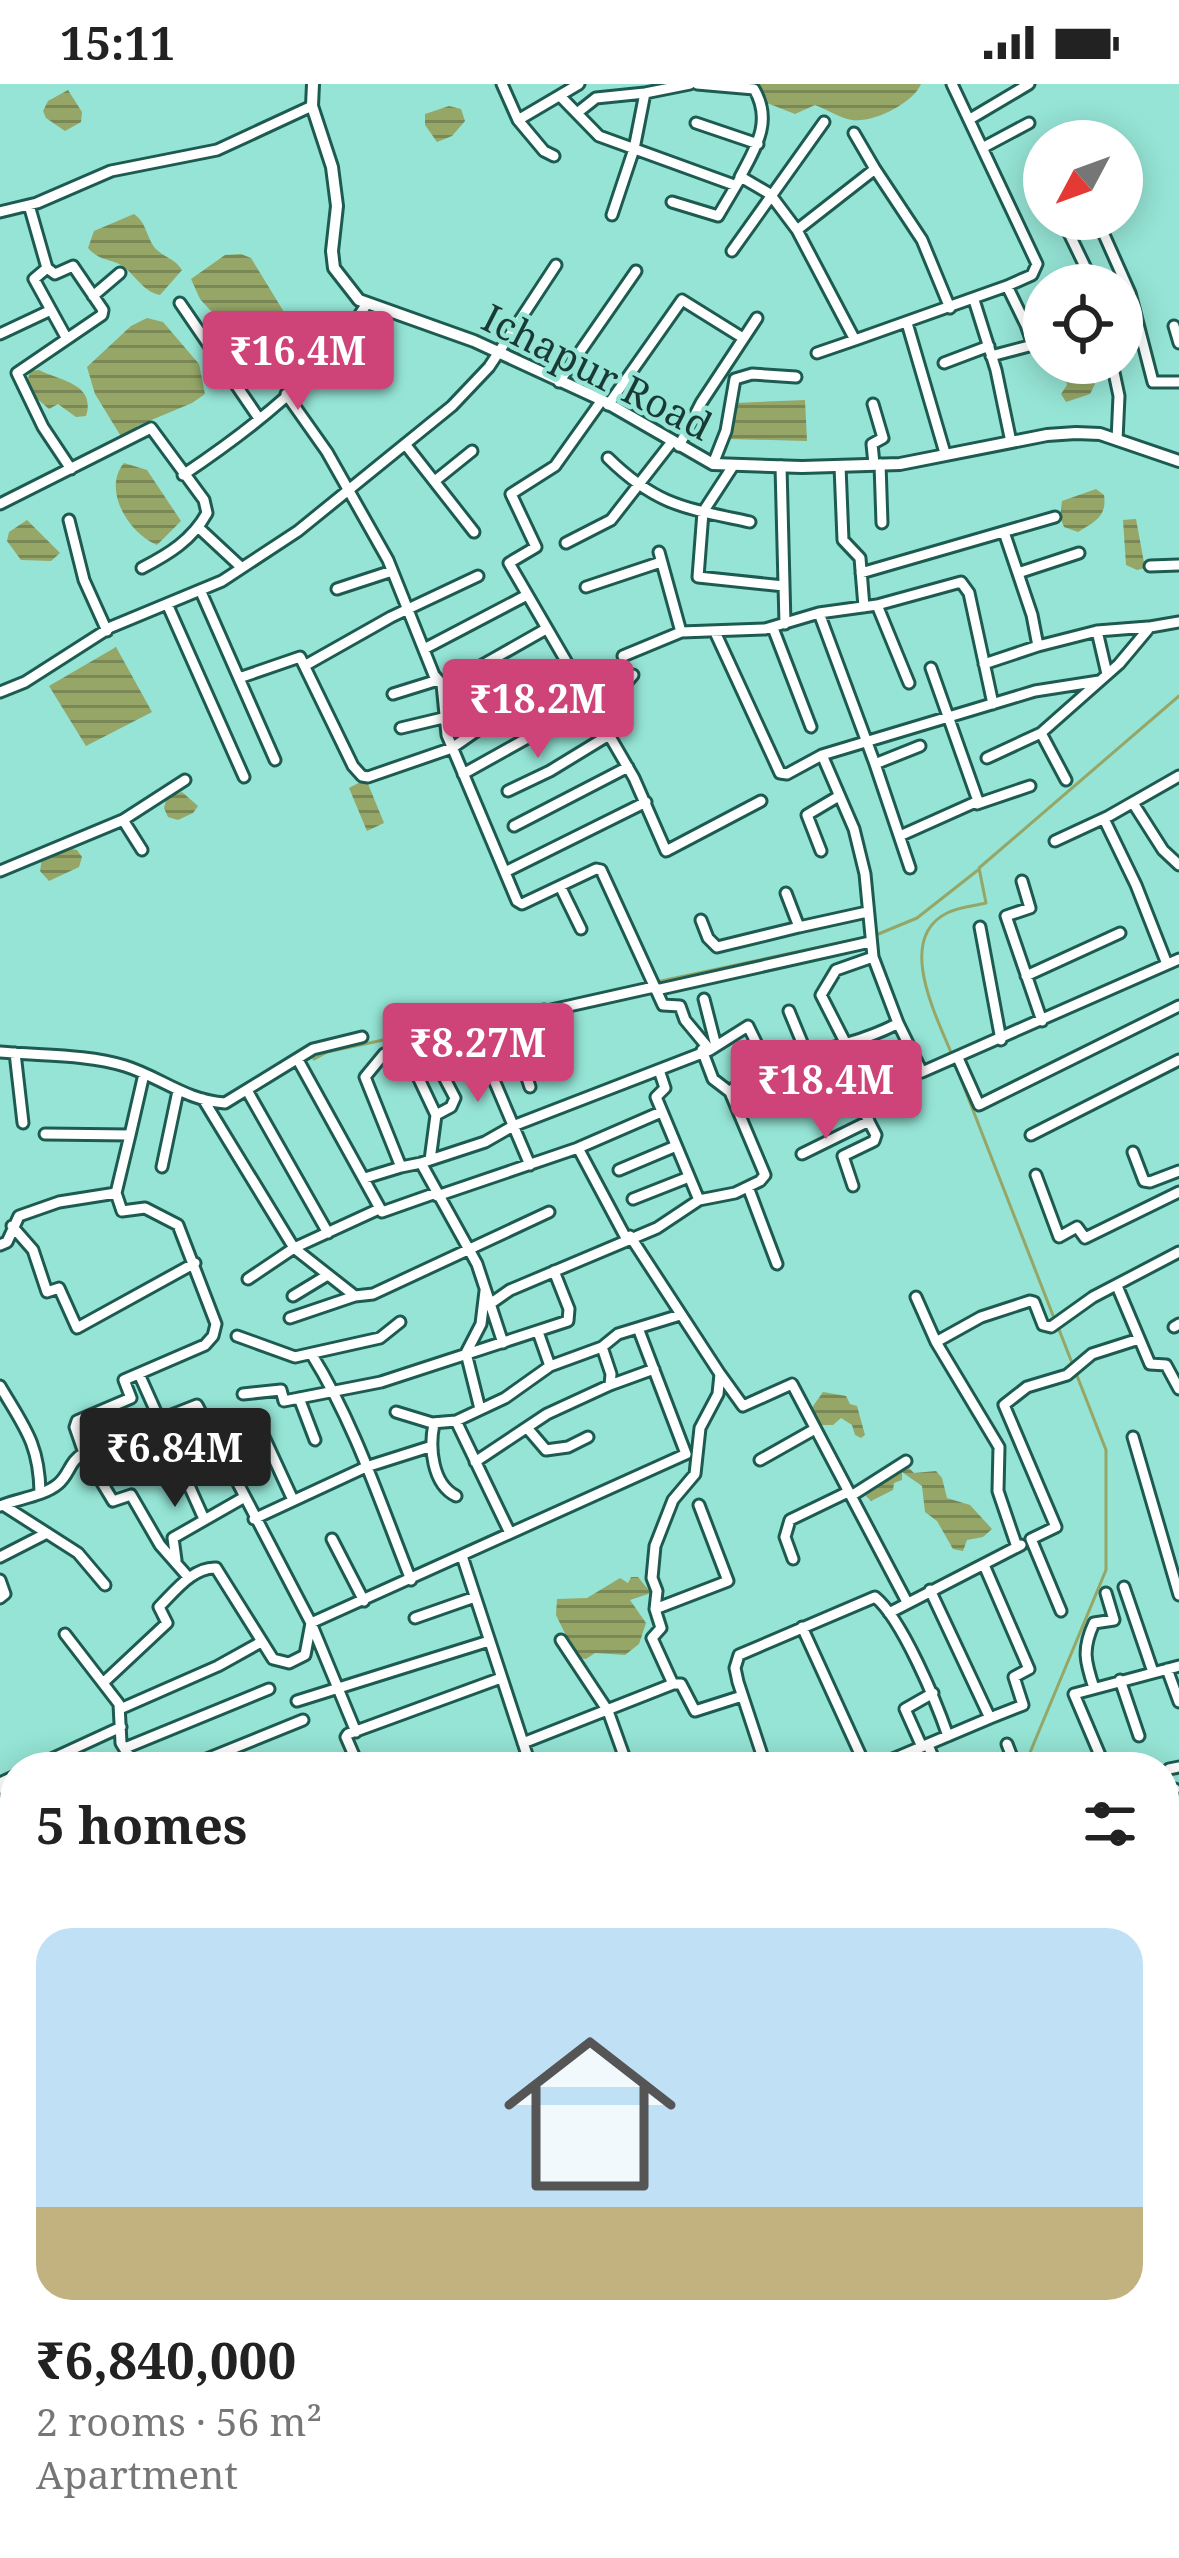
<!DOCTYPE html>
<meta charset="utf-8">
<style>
body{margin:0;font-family:"Noto Serif",serif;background:#f6f6f6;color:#222;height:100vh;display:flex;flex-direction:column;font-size:45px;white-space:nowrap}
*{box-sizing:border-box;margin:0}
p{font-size:39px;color:#767676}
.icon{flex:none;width:66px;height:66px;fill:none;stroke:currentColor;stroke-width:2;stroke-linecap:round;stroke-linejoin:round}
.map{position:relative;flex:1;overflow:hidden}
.sheet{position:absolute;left:0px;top:1668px;width:1179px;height:807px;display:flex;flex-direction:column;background:#fff;border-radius:48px 48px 0 0;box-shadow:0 6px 30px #0003}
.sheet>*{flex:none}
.needle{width:78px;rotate:229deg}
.tools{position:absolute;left:1023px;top:36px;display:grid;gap:24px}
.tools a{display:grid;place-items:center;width:120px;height:120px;border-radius:50%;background:#fff;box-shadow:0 6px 30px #0003;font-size:60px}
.price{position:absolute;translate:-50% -102px;padding:0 27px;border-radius:12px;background:#ce4378;color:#fff;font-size:39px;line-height:78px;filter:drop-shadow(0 3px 6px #0008)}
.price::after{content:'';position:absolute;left:50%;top:72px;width:36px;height:27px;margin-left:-18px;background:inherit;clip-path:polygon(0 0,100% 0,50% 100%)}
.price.on{background:#222;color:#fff}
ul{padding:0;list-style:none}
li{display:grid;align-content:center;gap:24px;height:636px;padding:0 36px}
li span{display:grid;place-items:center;height:372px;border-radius:36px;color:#555}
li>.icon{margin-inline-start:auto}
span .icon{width:216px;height:216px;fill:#fffc;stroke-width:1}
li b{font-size:51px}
h2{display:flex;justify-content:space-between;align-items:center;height:144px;padding:0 36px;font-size:51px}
.status{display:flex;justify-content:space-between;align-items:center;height:84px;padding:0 60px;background:#fff;direction:ltr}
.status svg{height:33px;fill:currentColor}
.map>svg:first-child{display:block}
</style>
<div class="status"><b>15:11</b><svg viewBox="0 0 49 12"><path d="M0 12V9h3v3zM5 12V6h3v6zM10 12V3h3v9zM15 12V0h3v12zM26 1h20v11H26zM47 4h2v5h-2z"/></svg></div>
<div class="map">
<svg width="1179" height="2474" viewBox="0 0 1179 2474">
<defs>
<pattern id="water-rules" width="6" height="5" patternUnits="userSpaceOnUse" patternTransform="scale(3)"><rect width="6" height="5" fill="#95a667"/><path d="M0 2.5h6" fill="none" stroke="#798856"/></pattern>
</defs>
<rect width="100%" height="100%" fill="#95e4d5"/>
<path fill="url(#water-rules)" d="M759,0h162c-8,19 -47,39 -69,36 -12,-2 -26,-11 -37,-15l-20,9 -28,-11z
M68,6l14,22 -1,10 -16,9 -19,-13 -3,-7 5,-10z
M449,22l12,3 4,12 -13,15 -15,6 -12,-17v-11z
M134,130c14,10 12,25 23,36 10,9 17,8 25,20l-22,25c-20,-4 -26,-25 -43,-32 -13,-5 -19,-4 -29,-15l6,-17z
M241,170l10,4 33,54c-10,19 -23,30 -44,31l-40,-44 -9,-20 34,-24z
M147,234l16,4 36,42 6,30 -13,9 -55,23 -1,7 -14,5 -27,-44 -8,-27 44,-41z
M1084,279l11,21 -5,10 -24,8 -5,-8 6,-9 -5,-21z
M39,286c22,11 57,14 47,46l-10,1 -18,-13 -9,5 -15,-13 -7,-13 3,-12z
M805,316l2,41 -78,-2 5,-36z
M124,379l23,7 34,51 -24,24c-29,-12 -55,-56 -33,-82z
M1096,405l8,6c3,21 -8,26 -26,37l-14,-5 -4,-10 2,-16z
M1136,435l9,49 -8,2 -11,-5 -3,-45z
M27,436l33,33 -9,8 -30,-1 -14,-19 2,-9z
M116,563l36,65 -66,34 -37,-60z
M366,695l18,44 -17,8 -18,-43z
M182,708l16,14 -5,7 -15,7 -10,-3 -4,-9 3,-11z
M65,764l12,2 5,7 -3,10 -30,14 -9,-10 2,-13z
M823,1308l23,4 4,8 7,2 8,29 -4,3 -6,-3 -3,-10 -11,-7 -8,7h-18l-4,-16z
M902,1377l12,12 22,-2 6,7 5,20 23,7 22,24 -9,8 -16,3 -4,11 -10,-2 -16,-28 -12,-9 -3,-26 -20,-14v8l-8,3 -1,7 -22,11 -5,-5 3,-15z
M631,1493h7l13,16 -21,7 16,23 -7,21 -14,11 -30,-2 -9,6 -9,-1 -21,-43 1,-16 30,-1 33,-20 8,5z"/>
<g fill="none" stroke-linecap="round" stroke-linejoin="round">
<path stroke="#95a667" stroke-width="3" d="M876,851l41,-17 61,-48
M952,971c-15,-38 -57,-116 -5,-142 11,-6 27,-7 39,-10l-7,-35 200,-172
M314,975l13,-7 540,-115
M955,980l99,254
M1024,1683l82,-197v-120l-48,-123
M276,2460l5,3 21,-3
M205,2474l44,-14"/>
<g stroke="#1d5b51" stroke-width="15">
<path id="minor" d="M502,0l16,36
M697,0l57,5c19,32 2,58 -14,88
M952,0l85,180 -5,11 -25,11 19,39 18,-9
M561,13l38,39 135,49
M577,29l19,-15 49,-5
M970,35l59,-35
M696,39l62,21
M854,49l21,36
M984,63l45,-24
M554,72l-10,-5 -26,-31 61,-36
M672,118l46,14 23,-39 29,17 27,36 58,110 152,-54
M29,121l18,63 8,6 18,-8 30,44 -1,5 -85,58 26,54 28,42
M0,128l37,-9 74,-32 106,-21 95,-44
M612,131l22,-66 11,-56 45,-9
M1097,135l33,74 23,89h26
M1066,143l28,58
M797,146l78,-61 47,71 28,68
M732,167l92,-129
M47,184l-13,11 33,60
M93,212l27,-23
M974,216l22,70 15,72
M180,219l78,114
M907,239l38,130
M1174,242l5,17
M0,250l51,-24
M817,269l38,-13
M991,272l42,-11 -7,-20
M944,279l45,-17
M1112,279l7,33 -2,44
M559,298l77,-111
M286,310l41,58 61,108 46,115 8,9h7l97,-55
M602,316l-47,66 -44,28 25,53 -27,16 125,215 32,73 95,-50
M873,320l10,34 -11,6 2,20
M608,321l74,-105 61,38
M405,360l69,88
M679,362l22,-43 56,-85
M608,374c49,48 77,50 142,64
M713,380l13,-33 9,-52 17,-5 44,3
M880,380l2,59
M733,382l-30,46 -5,65 86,9
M781,382l4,158
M840,382l3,74 17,18 4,49
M183,391c67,-45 140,-101 183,-170
M436,396l36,-29
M0,420l151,-76 53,72 3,13c-15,27 -38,41 -65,55
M69,436l15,60 23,51
M199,444l43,40
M1005,451l27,80 6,31 59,-15 51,-4
M566,459l45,-23 60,-77
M659,468l22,80
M1150,482l29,-1
M861,489l194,-56
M1018,489l61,-20
M586,503l75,-25
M337,505l55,-18
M201,508l74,168
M877,521l32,78
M168,522l76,171
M819,529l56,151 45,-18
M773,544l38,99
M1097,547l10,43
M715,548l65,141 7,1 35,-19
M424,565l103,-54
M623,572l58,-24 84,-3 54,-16 58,-8 84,-23 8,11 24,111
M984,580l54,-18
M306,581l85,-48 87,-41
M239,594l61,-21 53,109 9,10 6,1 84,-29 116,-81
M442,600l5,51 70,166 5,3 74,-35 5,1 62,135 17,1 5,14 25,30
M0,608l25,-10 86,-55 111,-46 76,-50 154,-125 37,-39 67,-102
M393,610l45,-14
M401,644l42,-10
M987,674l54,-25
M875,680l35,104
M463,690l163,-91 7,-8
M1066,696l-25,-47 78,-69 31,-37 29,-5
M508,707l42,-20 59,-36
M1133,719l30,47 16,15
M977,720l53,-18
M1104,735l32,66 31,79
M123,736l19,30
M514,742l114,-59
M902,751l76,-34 -47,-133
M1055,757l54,-25 70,-40
M821,767l-14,-36 32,-19
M0,787l123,-51 62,-40
M505,788l141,-70
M1022,797l8,27 -24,8 36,105
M560,802l21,43
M786,809l13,34 68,-15
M701,836l7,18 9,9 82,-20
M980,843l21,113
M873,873l25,66
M1026,892l94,-43
M656,906l214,-48
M704,915l12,47
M544,926l13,44
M789,927l19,46
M507,934l23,69
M471,942l59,139
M403,961l33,70 -6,45
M847,962l-26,-51 15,-25 37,-13 -8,-83 -11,-45 -32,-74 213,-64 64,-10
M702,966l11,29 17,13
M0,968c41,4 86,2 125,14 35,11 62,35 100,37l88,-54 49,-12
M15,969l8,70
M958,974l21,47 200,-99
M298,976l84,152 54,-19
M435,976l20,38 -4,9 -15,8
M659,986l6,18 -9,9 43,103
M853,1007l23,44 -2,6 -31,15 10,30
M248,1008l80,141
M203,1015l91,149 61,48 18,-2 176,-82
M817,1025l48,-24 -14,-40
M45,1050l85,1 -14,58
M130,1051l14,-61
M1031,1051l148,-75
M578,1064l48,90
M1133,1068l11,29 6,1 29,-11
M802,1070l67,-33
M421,1079l64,-21 28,-16 197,-76 38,-24 21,43
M162,1083l16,-76
M619,1086l57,-24
M1036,1091l23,62 18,-10 8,11 94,-46
M365,1094l36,-11
M748,1103l29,77
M437,1112l141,-48 83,-36
M633,1115l56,-22
M12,1142l21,24 14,42 12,-4 18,40 118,-65
M630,1152l90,138 -2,20 -18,34 -5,46 -22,26 -18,46 -3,32 5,13 -2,18
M0,1161l7,-3 12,-26 40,-14 57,-9 6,18 23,-3 33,17 38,99 -3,12 -8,9 -81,35 7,18 -54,23 -2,6 9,26c-15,8 -14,21 -26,31 -14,12 -41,15 -58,22
M248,1195l46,-31 85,-39
M1117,1202l33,78 16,1 13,24
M293,1212l33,-20
M916,1213l20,45 63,105 -1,44 19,56
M490,1220l20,-14 147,-62 42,-28 36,-7 25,-12 5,-6 -35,-83c28,-33 124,-43 168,-69l24,49 257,-113
M290,1234l65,-22
M1174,1243l5,-3
M538,1248l12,34
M237,1252l58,21 85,-19 20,-16
M936,1258l45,-25 49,-16 4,1 9,23 8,2 42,-30 86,-45
M503,1259l-26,-79 -56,-101 -20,4 -36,-90 19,-23 28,-13 242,-54
M312,1271c43,69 69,150 99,225
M139,1290l65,145
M720,1290l23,32 49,-22 115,218
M610,1301l44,-16
M0,1302c24,41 39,57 40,106
M243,1310l38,-4 3,11 97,-19 187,-61 1,-12 -15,-38
M299,1314l16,42
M480,1325l-14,-56 15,-29 4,-33
M396,1328l36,11 24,-2 49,-23 45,-32 52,-19 16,-13 62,-19
M159,1336l38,-15 114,218 45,109
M456,1337l54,112
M434,1340c-5,23 -2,60 22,72
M528,1345l18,21 22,-3 20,-10
M263,1351l30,65
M1133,1353l46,158
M84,1369l29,48 18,-6 29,50 29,33
M760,1376l55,-31
M475,1378l72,-48 63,-29 1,-11 -9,-27
M851,1412l55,-35
M3,1421l75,48 27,32
M254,1435l112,-52 63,-20
M332,1455l32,62
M462,1472l69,211
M0,1473l47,-24
M793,1475l-8,-22 5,-17 58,-28
M176,1476l-3,-22 70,-40
M984,1481l45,104 -15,8 9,28 -33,13
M0,1496l5,14 -5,4
M1124,1503l29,85
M1061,1527l-30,-72 25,-12 -52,-122 23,-18 40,-12 25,-21 47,-15
M889,1529l132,-68
M415,1534l60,-21
M802,1543l64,140
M65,1550l54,70 2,39 15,24
M561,1556l47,71 20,56
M1167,1585l12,33
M1120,1596l19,56
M104,1598l63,-59 -8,-16c16,-16 34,-40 57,-39l57,91 16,4 16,-8 6,-32 375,-169 -48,-126
M673,1600l-21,-46 9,-10 -6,-19 73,-28 -29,-76
M1094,1604c-9,-27 -12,-39 0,-65l20,-3 -8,-27
M297,1617l192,-60
M120,1625l98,-43 43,-24
M523,1659l150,-59h8l14,27 47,-15
M928,1661l9,22
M922,1663l-17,-38 28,-16
M125,1664l144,-59
M34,1683l87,-40
M187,1683l116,-47
M359,1683l-13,-30 2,-3 153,-56
M766,1683l-28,-85 -3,-14 4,-13 136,-58c27,22 61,104 73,139
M874,1683l116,-49 -60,-128
M988,1683l24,-10 -5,-13
M1105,1683l-31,-73 105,-28
M1169,1685l10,-2
M0,1699l15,-7
M0,1702l15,15
M1164,1708l11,-3
M1164,1878l11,-1 3,-7 -9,-88
M0,1919l15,39
M0,2002l13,28
M1165,2016l14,28
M1164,2017l15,-10
M1164,2074l8,-5 -5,-17 11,-9
M1164,2118l15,30
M1164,2171l15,-9
M0,2226l3,32 12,33
M1164,2262l4,8
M0,2304l15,-11
M0,2322l15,21
M1164,2380l15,-6
M109,2460l7,14
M557,2460l5,14
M688,2474l19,-8 3,8
M730,2474l30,-14
M1069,2474l20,-7"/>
</g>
<g stroke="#1d5b51" stroke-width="16">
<path id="tertiary" d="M313,0l-1,22 20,61 5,39 -5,45 2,17 25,32 115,41 128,59 111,64 89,3 98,-3 147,-29 29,-2 24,1 79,27
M0,2361l15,-8
M1153,2460l11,14"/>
</g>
<use href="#minor" stroke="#fff" stroke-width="9"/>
<use href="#tertiary" stroke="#fff" stroke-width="10"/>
<path stroke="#315b53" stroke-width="3" stroke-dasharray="24 12" stroke-linecap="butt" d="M1164,2337l15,-9
M899,2474l24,-14
M930,2474l24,-14"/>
</g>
<g text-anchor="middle" stroke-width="9" stroke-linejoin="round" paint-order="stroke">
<g font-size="39" fill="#193a34" stroke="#95e4d5">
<text transform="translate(597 288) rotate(27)" y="14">Ichapur Road</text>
</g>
</g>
</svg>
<div class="tools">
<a><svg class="needle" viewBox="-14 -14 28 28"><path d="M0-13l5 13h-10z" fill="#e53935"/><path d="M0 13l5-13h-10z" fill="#767676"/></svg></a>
<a><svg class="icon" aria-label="locate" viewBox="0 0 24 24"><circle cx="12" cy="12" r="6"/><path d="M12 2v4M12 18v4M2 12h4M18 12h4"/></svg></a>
</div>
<b class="price" style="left:298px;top:329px">₹16.4M</b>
<b class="price" style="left:538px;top:677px">₹18.2M</b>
<b class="price" style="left:478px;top:1021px">₹8.27M</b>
<b class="price" style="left:826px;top:1058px">₹18.4M</b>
<b class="price on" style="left:175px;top:1426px">₹6.84M</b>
<section class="sheet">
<h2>5 homes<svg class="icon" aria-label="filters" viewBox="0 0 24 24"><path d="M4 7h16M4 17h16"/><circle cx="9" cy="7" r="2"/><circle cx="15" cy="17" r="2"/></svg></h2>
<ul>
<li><span style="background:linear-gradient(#bfe0f5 75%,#c2b280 0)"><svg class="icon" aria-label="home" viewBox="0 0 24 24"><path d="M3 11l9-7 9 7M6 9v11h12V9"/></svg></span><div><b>₹6,840,000</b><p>2 rooms · 56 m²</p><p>Apartment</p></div></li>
</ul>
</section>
</div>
